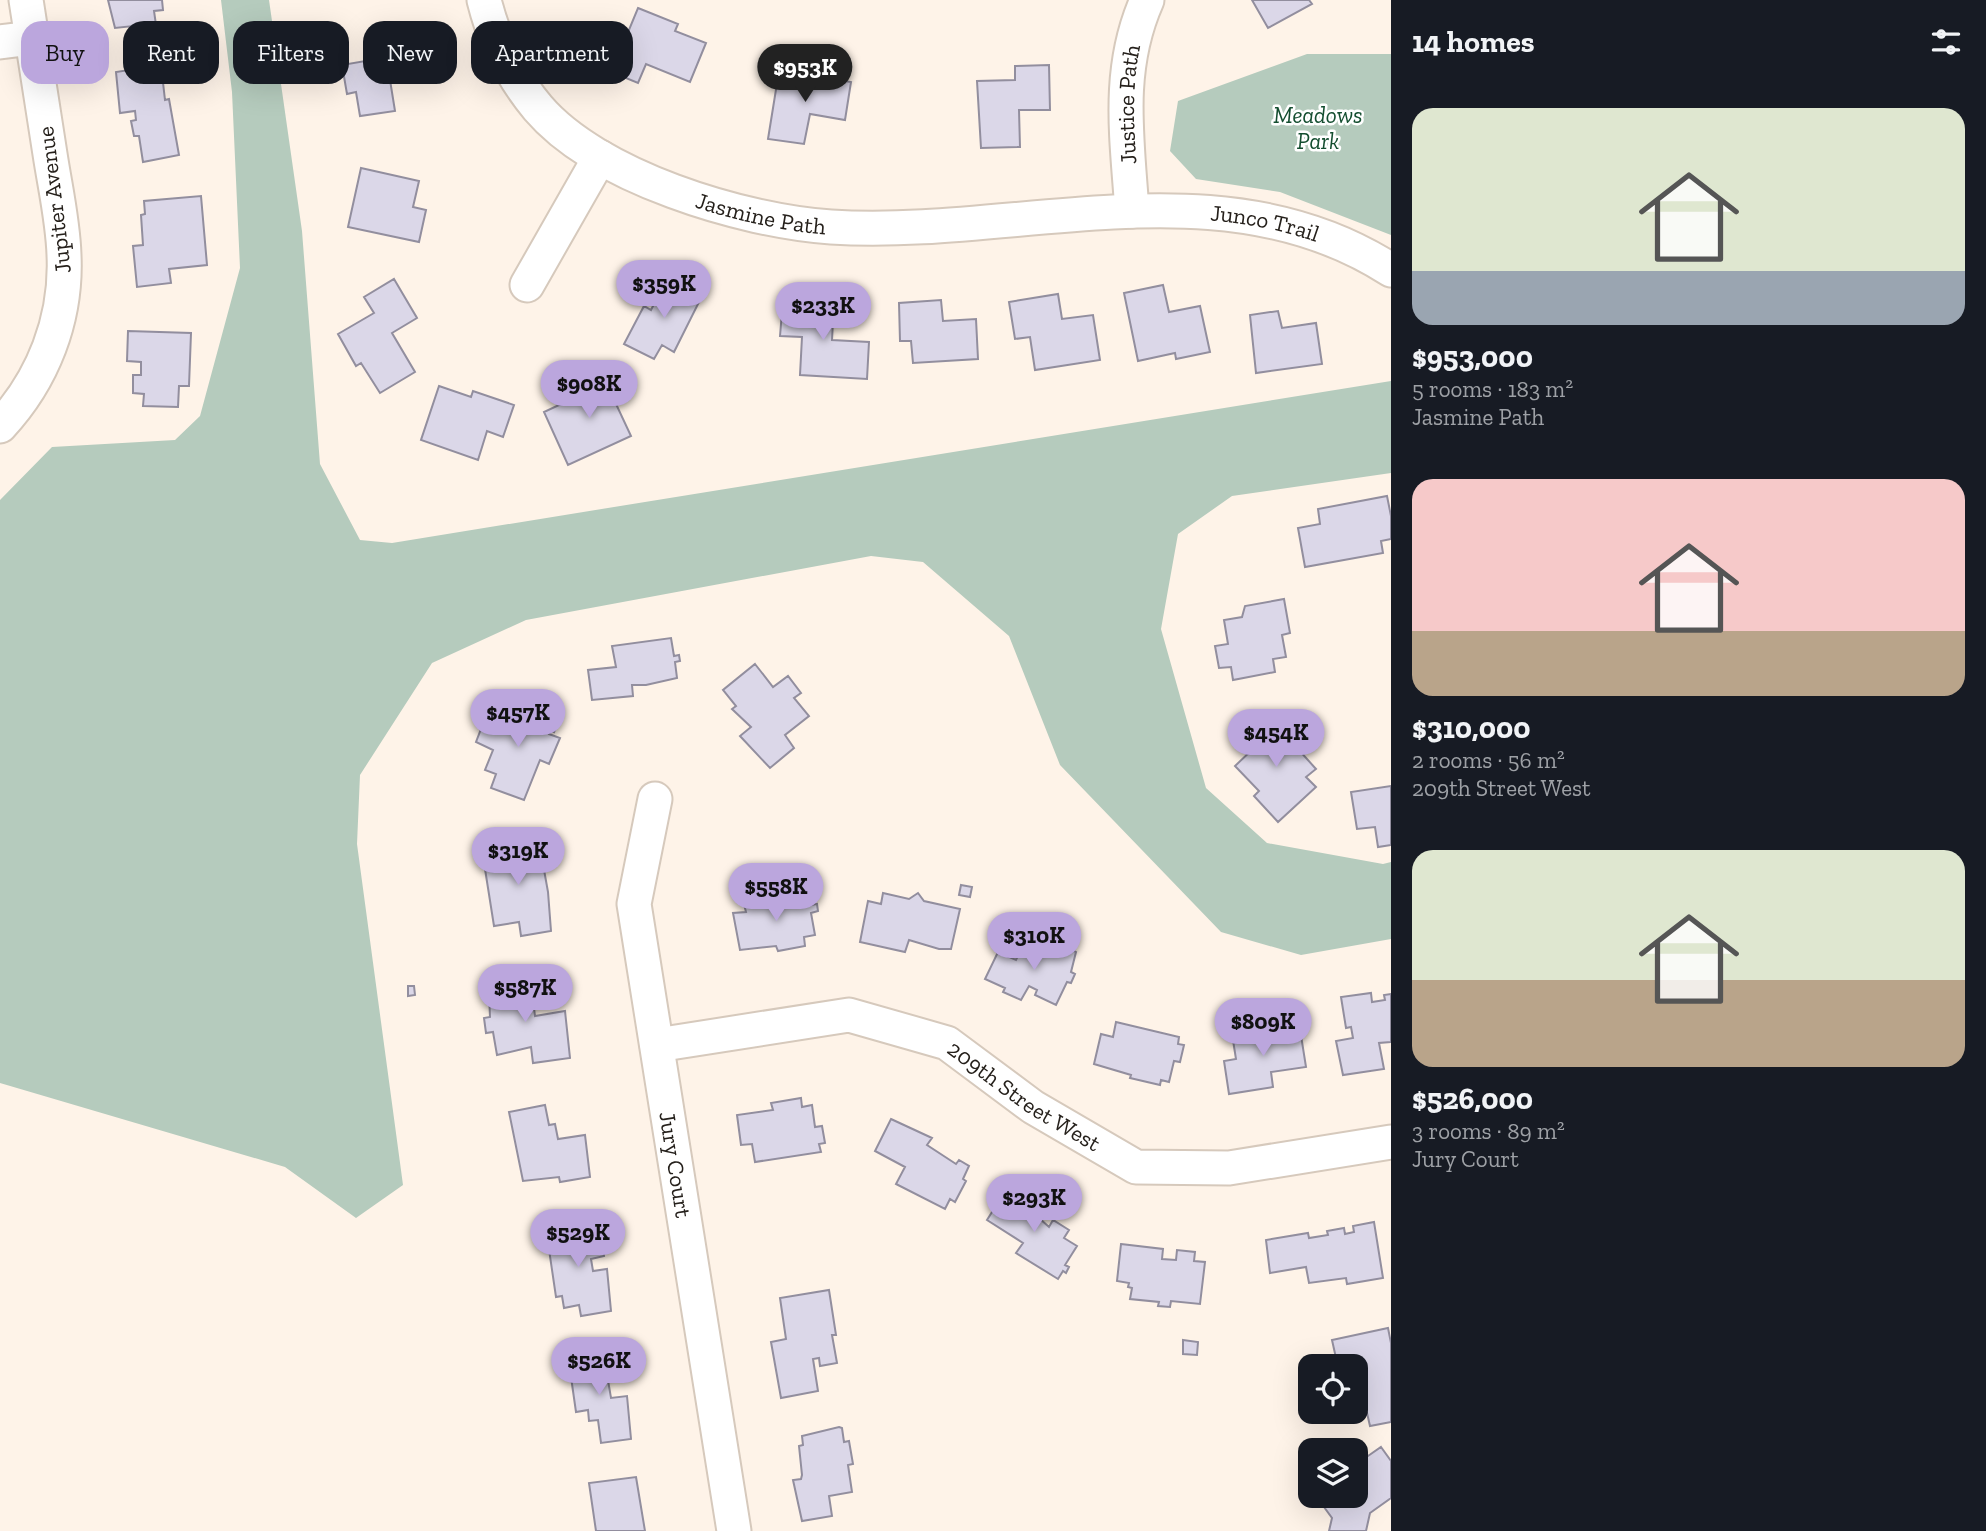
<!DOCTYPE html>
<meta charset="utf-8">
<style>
body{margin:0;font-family:"Zilla Slab",serif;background:#20242c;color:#f1f3f6;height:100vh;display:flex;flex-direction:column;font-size:26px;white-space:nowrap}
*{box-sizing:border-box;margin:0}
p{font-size:23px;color:#9ea1a6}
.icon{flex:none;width:38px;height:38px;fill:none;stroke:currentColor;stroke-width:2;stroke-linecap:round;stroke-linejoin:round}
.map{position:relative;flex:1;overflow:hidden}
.drawer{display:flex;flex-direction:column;background:#171b24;width:595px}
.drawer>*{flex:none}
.banner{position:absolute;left:21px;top:21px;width:665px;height:63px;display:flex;gap:14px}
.tools{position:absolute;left:1298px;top:1354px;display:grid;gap:14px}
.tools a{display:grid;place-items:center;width:70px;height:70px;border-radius:14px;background:#171b24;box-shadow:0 7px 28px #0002;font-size:35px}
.price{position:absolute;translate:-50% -60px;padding:0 16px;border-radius:24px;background:#bba6dd;color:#111;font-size:23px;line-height:46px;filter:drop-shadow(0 2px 4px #0008)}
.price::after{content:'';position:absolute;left:50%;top:42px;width:21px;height:16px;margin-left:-10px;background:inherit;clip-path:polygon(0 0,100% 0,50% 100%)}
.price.active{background:#222;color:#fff}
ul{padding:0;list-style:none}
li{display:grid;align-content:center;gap:14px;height:371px;padding:0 21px}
li span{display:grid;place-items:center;height:217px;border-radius:21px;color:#555}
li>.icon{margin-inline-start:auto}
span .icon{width:126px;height:126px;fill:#fffc;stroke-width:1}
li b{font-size:30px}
h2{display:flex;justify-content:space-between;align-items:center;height:84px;padding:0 21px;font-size:30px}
.chip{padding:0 24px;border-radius:21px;background:#171b24;box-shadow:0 7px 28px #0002;font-size:24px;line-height:63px}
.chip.active{background:#bba6dd;color:#111}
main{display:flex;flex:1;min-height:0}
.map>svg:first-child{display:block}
</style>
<main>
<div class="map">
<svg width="1391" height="1531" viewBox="0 0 1391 1531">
<rect width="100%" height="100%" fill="#fef3e8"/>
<path fill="#b5cbbd" d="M221,0h48l33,231 18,233 40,76 32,3 999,-162v92l-159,23 -54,38 -17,95 45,159 61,55 116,21 8,-2v77l-90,16 -80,-23 -161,-167 -51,-129 -86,-74 -52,-6 -345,64 -94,43 -72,112 -3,69 46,341 -47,33 -71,-51 -285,-84v-583l52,-53 123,-7 25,-24 40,-148 -8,-176z
M1307,54h84v181l-111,-43 -84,-13 -26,-28 8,-50z"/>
<path fill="#dbd7e8" stroke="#928e9e" stroke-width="2" d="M108,0h54l1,10 -9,1 3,21 -23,3 -1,-9 -18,2z
M1252,0h57l3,4 -44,24z
M638,8l40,16 -3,7 31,12 -16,39 -44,-18 -8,19 -39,-16 12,-31 13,6z
M417,33l6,41 -33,6 5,31 -35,5 -4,-24 -9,2 -5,-29 41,-7 -3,-20z
M161,65l4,35 4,-1 10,56 -36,7 -4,-26h-5l-3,-15 5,-1 -1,-9 -15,2 -4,-41z
M1049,65l1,45h-31l1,37 -39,1 -4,-67 38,-1v-14z
M779,71l72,11 -6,38 -35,-6 -6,30 -36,-5z
M361,168l58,13 -6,26 13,3 -7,32 -71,-15z
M201,196l6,69 -38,4 2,14 -34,4 -4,-41 10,-1 -2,-30 4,-1 -1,-13z
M667,278l35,18 -28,56 -12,-7 -8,14 -30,-15 20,-38 7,4z
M394,279l23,39 -25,15 23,39 -35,21 -19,-30 -5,3 -18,-32 36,-21 -10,-16z
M1163,285l6,27 31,-6 10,46 -34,7 -1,-6 -37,8 -14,-68z
M1058,294l4,25 31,-4 7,45 -65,10 -5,-33 -15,2 -6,-37z
M783,300l51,4 -2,36 37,2 -2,37 -67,-4 2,-38 -22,-1z
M941,300l2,21 33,-2 2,40 -65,4 -2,-22h-11l-1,-38z
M1278,311l4,17 34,-5 6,41 -66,9 -6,-58z
M128,331l63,2 -2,53h-10l-1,21 -35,-1 1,-12 -11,-1v-18h8v-13l-14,-1z
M613,374l12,26 -9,4 15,32 -63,29 -24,-53 30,-14 -2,-4z
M439,386l32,11 2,-6 41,14 -11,32 -16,-6 -9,29 -57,-20z
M1387,496l4,20v23l-10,2 2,12 -78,14 -7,-39 22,-4 -2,-15z
M1284,599l6,34 -8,2 4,22 -13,2 2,13 -42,8 -2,-13 -12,1 -4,-22 13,-2 -4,-24 18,-3 3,-11z
M671,638l3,18 5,-1 1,6 -5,1 2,16 -31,7h-14l1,11 -41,4 -4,-30 28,-3 -4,-21z
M755,664l18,23 15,-11 13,17 -7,5 15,18 -24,19 9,13 -24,20 -30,-32 11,-9 -19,-18 4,-3 -13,-16z
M512,704l46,18 -4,10 -4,-2 -1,4 11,4 -11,26 -9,-4 -16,40 -33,-12 5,-14 -11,-4 8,-20 -17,-8 10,-26 18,7z
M1264,715l18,20 5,-4 14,15 -3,3 18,20 -10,8 10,10 -38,35 -24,-26 5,-5 -24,-25 19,-18 -12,-13z
M1391,786v59l-13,2 -3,-20 -18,2 -6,-37z
M539,842l9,50 3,39 -30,5 -2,-14 -25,4 -12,-76z
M961,885l11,2 -2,10 -11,-2z
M808,893l2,12 7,-1 1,7 -7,2 4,22 -11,2 1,9 -27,5 -2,-5 -36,4 -7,-37 13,-1 -2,-8z
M883,893l26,6 9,-6 6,8 36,8 -9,40h-12l-30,-9 -4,12 -45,-10 8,-41 13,3z
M1025,941l30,14 5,-10 16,7 -5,20 4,2 -4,9 -4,-1 -11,23 -21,-10 2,-5 -8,-4 -8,14 -18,-8 2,-4 -20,-9 13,-27 18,8z
M511,975l1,9 11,-2 5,19 5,-1 2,16 30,-5 5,47 -37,5 -2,-16 -34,8 -4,-23 -7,1 -2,-15 6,-1 -1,-24h6l-2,-15z
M408,986h6l1,9 -7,1z
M1371,993l1,9 13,-2 -1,-5 7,-1v48l-12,1 5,26 -41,6 -7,-34 17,-3 -2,-11 -5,1 -5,-31z
M1116,1022l63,15 -1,7 6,1 -4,17 -6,-1 -5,21 -8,-2 -1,5 -30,-7 1,-3 -37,-11 7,-30 12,3z
M1271,1029v4l29,-4 6,38 -35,5 2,15 -44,7 -5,-33 12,-2 -4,-25z
M801,1098l1,9 10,-2 3,22 7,-1 3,17 -6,1 2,8 -66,10 -3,-18 -11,1 -4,-30 36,-5 -2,-7z
M545,1105l4,20 6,-1 3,15 27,-4 5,42 -30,5 -1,-5 -36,4 -14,-69z
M891,1119l41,19 -5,7 29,19 3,-4 10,6 -6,13 3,2 -11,21 -5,-3 -5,10 -49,-25 9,-17 -30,-16z
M1006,1190l38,20 -5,8 10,9 4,-7 16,10 -5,8 13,8 -12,19 4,2 -3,6 -3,-2 -5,8 -42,-26 7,-10 -36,-23z
M586,1222l2,16 13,-2 3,20 -13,3 2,12 14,-2 4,42 -30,5 -2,-11 -15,3 -2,-12 -6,1 -10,-68z
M1374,1222l9,56 -36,6 -1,-6 -37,5 -3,-16 -36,6 -4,-33 42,-7 1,5 19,-3 -1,-4 17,-3 1,6 9,-2 -1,-6z
M1121,1244l42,5 -1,10 14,1 1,-10 18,2 -1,9 11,1 -5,42 -29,-3 -1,6 -12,-1 1,-4 -29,-3 2,-11 -4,-1 1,-4 -12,-2z
M829,1290l7,45h-4l5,28 -17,3 -1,-8 -6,1 5,32 -37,7 -10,-56 15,-3 -6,-41z
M1388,1328l3,15v79l-21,4 -3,-13 -13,3 -1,-4h3v-45h-18l-6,-27z
M1183,1340l15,2 -1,13 -14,-1z
M603,1351l8,47 16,-2 4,43 -30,4 -3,-23 -9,1 -1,-11 -12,2 -8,-56z
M839,1427l3,1 2,14 5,-1 4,23 -5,1 4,27 -23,4 3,20 -30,5 -9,-41 8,-1 1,-4 -3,-29 4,-1 -1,-9z
M1381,1447l10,14v37l-21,15 -4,18h-37l3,-13 -16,-22h40v-40l8,-5 4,5z
M636,1477l9,54h-49l-7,-48z"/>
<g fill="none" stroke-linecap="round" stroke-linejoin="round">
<g stroke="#d6c9bc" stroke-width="37">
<g id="minor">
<path id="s1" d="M484,0c10,40 27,76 54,108 59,69 204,113 293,119 186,12 390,-67 560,43"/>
<path d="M0,42l32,-4"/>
<path id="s2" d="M1132,211c-5,-74 -16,-141 15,-211"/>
<path d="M527,285l73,-128"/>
<path d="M0,426c43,-46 67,-107 64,-171 -1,-34 -9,-68 -14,-101 -8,-51 -16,-103 -24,-154"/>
<path id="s3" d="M655,799l-21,105 100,627"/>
<path id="s4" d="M657,1045l192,-30 98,28 86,64 103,60 93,1 162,-26"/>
</g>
</g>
<use href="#minor" stroke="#fff" stroke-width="33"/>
</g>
<g text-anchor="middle" stroke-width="5" stroke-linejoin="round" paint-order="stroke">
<g font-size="23" fill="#25201b" stroke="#fff">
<text dy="8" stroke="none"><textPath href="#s2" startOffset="107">Justice Path</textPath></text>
<text transform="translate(54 200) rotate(-97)" y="8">Jupiter Avenue</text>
<text dy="8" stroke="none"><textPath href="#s1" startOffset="373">Jasmine Path</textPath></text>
<text dy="8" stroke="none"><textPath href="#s1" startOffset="880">Junco Trail</textPath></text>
<text dy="8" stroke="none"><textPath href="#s4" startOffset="390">209th Street West</textPath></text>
<text dy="8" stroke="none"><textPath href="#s3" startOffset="371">Jury Court</textPath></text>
</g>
<g font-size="23" font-style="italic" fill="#144e30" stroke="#fff">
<text x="1318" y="123">Meadows<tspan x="1318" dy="26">Park</tspan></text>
</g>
</g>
</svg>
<div class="tools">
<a><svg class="icon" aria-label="locate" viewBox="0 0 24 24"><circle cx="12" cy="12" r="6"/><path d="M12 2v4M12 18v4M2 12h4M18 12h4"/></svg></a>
<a><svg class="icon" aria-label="layers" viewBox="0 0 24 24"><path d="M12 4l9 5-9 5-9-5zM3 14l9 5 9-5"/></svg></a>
</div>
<b class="price active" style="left:805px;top:104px">$953K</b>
<b class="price" style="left:664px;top:320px">$359K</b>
<b class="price" style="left:823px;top:342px">$233K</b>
<b class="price" style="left:589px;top:420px">$908K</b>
<b class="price" style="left:518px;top:749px">$457K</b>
<b class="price" style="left:1276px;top:769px">$454K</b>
<b class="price" style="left:518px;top:887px">$319K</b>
<b class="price" style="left:776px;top:923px">$558K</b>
<b class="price" style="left:1034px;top:972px">$310K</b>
<b class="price" style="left:525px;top:1024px">$587K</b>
<b class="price" style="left:1263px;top:1058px">$809K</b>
<b class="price" style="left:1034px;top:1234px">$293K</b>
<b class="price" style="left:578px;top:1269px">$529K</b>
<b class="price" style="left:599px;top:1397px">$526K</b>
<div class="banner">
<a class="chip active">Buy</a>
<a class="chip">Rent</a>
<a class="chip">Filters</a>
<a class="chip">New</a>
<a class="chip">Apartment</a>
</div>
</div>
<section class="drawer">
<h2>14 homes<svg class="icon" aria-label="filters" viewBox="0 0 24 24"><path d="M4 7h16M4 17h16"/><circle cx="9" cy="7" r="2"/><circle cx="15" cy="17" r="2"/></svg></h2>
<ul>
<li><span style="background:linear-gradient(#dfe7d0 75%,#9aa5b1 0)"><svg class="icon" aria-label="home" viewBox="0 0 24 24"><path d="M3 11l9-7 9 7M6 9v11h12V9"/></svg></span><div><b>$953,000</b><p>5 rooms · 183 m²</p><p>Jasmine Path</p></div></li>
<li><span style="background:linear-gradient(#f6c9c9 70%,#b9a48a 0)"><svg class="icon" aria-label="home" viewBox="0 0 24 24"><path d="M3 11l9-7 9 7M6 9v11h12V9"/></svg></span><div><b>$310,000</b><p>2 rooms · 56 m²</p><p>209th Street West</p></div></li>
<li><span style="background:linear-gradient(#dfe7d0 60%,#b9a48a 0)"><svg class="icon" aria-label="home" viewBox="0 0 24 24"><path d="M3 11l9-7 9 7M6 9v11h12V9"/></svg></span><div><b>$526,000</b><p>3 rooms · 89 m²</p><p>Jury Court</p></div></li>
</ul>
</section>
</main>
